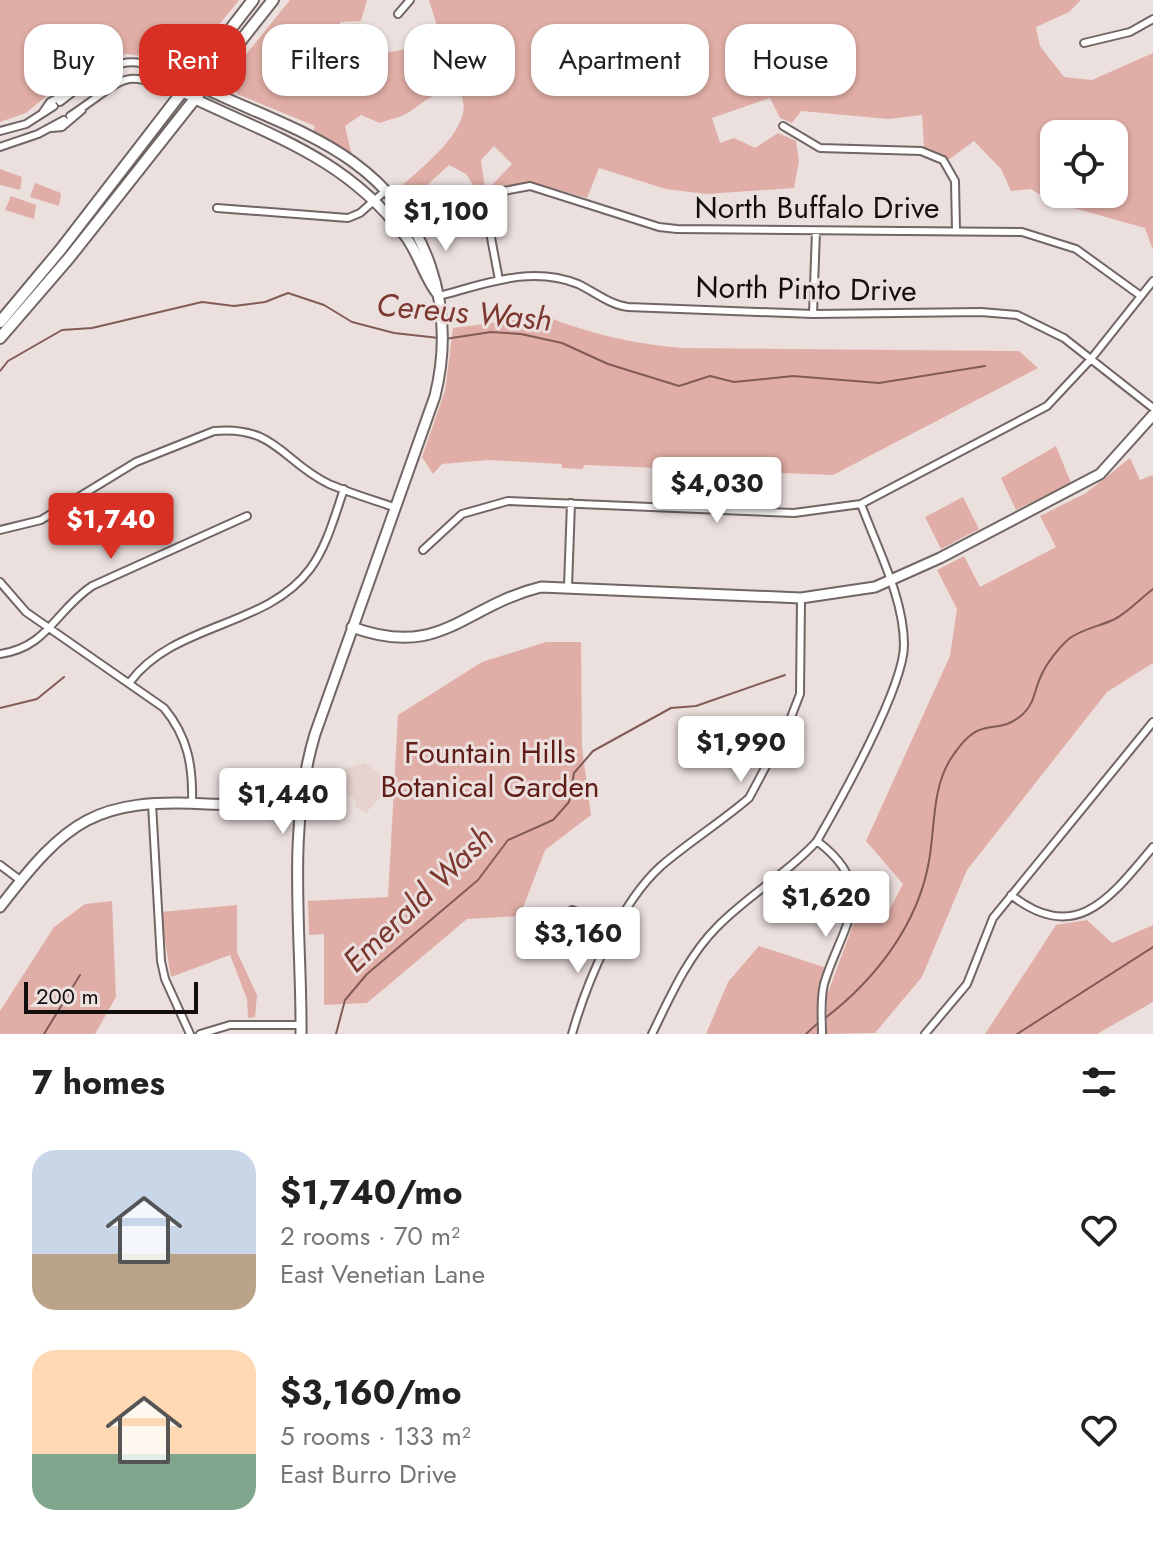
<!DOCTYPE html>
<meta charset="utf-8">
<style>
body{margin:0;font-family:Jost,sans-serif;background:#f6f6f6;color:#222;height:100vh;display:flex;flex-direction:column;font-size:30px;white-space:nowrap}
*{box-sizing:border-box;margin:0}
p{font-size:26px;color:#767676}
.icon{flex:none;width:44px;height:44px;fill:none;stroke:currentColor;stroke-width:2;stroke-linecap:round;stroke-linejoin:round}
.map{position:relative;height:1034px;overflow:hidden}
.panel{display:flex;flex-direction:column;background:#fff;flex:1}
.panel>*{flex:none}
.top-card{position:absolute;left:24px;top:24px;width:1106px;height:72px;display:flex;gap:16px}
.controls{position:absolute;left:1040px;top:120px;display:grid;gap:16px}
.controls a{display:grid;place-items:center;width:88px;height:88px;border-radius:16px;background:#fff;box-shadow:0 2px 6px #0004;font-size:40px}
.scale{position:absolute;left:24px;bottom:20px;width:174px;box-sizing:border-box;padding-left:8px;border:4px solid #130f0f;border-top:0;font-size:22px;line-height:28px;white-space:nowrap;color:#130f0f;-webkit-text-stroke:6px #ece0de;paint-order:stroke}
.price{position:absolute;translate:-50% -68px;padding:0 18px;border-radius:8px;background:#fff;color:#222;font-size:26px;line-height:52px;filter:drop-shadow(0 2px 4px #0008)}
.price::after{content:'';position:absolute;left:50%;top:48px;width:24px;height:18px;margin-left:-12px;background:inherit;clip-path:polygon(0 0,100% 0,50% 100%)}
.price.current{background:#d93025;color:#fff}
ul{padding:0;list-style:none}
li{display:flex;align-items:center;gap:24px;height:200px;padding:0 32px}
li span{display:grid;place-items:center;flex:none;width:224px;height:160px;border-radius:24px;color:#555}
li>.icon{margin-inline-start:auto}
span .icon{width:96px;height:96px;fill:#fffc;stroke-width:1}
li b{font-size:34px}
h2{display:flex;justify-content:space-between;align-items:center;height:96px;padding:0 32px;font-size:34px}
.chip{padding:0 28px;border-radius:24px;background:#fff;box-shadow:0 2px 6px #0004;font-size:28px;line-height:72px}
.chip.current{background:#d93025;color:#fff}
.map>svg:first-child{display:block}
</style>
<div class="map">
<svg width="1153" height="1034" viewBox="0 0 1153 1034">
<rect width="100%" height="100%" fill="#ece0de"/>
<path fill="#e7d2ce" d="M364,763l17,11 10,16 -2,8h-10l-13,15 -12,-7 3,-5 -14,-9 -5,-8 7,-15z"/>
<path fill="#e0aea6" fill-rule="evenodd" d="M0,0h239l-55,68 -9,1 -27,-12 -21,-3 -19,3 -43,29 -9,2 -30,25 -26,9z
M290,0h77l-6,21 -21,1 1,33 39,-1 62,-12 -13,-42h652l-12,12 -33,15 4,19 24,31 28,3 61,-27v197l-8,-22 -93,-26 -21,-13 -20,2 -10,-22 -27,-28 -27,20 -23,-13 -2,-33 -34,4 -87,-8 -9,12 -12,-5 -10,-20 -58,20 8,25 14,-5 21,10 23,-15 18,8 3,20 -5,27 -88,6 -40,-5 -67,-21 -12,30 -52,-15 -42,6 -1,-4 20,-21 -18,-18 -13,14 4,28 -8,3 -11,-17 -17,-9 -25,23 14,34 -17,9 -27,-38c22,-22 80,-62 68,-96 -17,-15 -38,5 -51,14 -8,6 -21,8 -31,12l-19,-8 -16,11 7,30 -40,-21 3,-9 -78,-32 -6,-21zM1054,134h60v60h-60z
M0,169l22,8 -2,13 -20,-5z
M35,183l26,10 -2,13 -29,-9z
M11,196l25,9 -2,14 -29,-9z
M545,316c46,18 88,28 137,32l337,3 19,17 -205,107 -249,-10 -1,4 -21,-1v-4l-73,-4 -47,4 -9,10 -11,-17 23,-66 8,-63z
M1056,446l15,37 -55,27 -15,-32z
M1130,458l10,22 13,-5v188l-46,29 -140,178 -45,107 -47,56 -48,1v-39l28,-75h29l19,-36 -37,-43 84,-185 7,-47 -20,-39 27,-14 16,31 76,-40 -16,-31 46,-23z
M963,497l16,32 -38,20 -16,-32z
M546,642h35l1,106 9,67 -46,35 -25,66 -53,3 -100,84 -43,2v-71l-15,1 -1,-34 80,-4 10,-182 84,-53z
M112,901l4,96 -21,37h-95v-23l54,-84 31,-23z
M237,905v47l20,43 -2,22 -7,1 -1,-19 -17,-44 -59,22 -11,-65z
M1087,920l25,23 41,-18v77l-56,32h-112l71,-109z
M759,946l68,22 -9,31v35h-112l22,-52z"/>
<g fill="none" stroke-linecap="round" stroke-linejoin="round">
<path stroke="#825b56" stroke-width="2" d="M445,339l46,-7 30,2 41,9 46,21 71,22 31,-10 24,6 59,-6 86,7 106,-17
M0,371l8,-10 54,-31 30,-2 110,-26 32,4 31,-4 23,-9 36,12 28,17 42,11 45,5
M0,708l37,-9 27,-22
M824,1019c51,-39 94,-94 105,-158 6,-33 3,-72 21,-101 32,-51 44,-20 73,-46 12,-11 11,-24 18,-38 5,-12 18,-29 29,-38 14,-10 31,-12 45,-19 13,-7 26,-21 38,-30
M44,1034l36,-59
M336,1034l9,-34 22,-26 111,-94 30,-40 45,-20 16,-18 5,-29 19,-22 78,-43 25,-2 89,-31
M806,1034l13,-12
M1017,1034l136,-87"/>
<g stroke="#716664" stroke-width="10">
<path id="street" d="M398,14l12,-14
M1084,43l46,-11 23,-13
M60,102c66,-52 68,-49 144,-14
M43,112l7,-10 18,-9
M70,116c65,-44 48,-48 125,-17
M783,126l37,22 101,3 22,9 12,21 1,49
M52,128l10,-1 20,-17
M0,131l26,-7 28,-18
M0,147l38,-13 26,-14
M217,208l131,10 12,-5 24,-21
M499,280l-16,-85 47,-9 129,41 18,2 345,3 54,17 65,47
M439,296c46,-12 92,-31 139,-12 17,8 32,21 50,23l185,7 168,-2 36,3 47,23 89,70
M813,314l3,-83
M0,530l41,-10 95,-58 78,-31c61,-6 69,31 115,53 21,9 44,16 65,23
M423,550l39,-36 46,-13 286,12 67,-9 186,-98 44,-47 62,-78
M0,582l26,30 138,96c24,29 29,58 28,95
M568,587l3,-84
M0,654c48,-7 55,-43 92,-68l155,-70
M130,682c45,-60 136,-54 180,-113 17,-23 25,-54 34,-80
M152,804l9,157 4,18 25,55
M817,841c65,49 24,85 7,143 -4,16 -2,34 -2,50
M0,865l20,15
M1011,895c65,51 100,2 142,-48
M572,910l45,18
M200,1034l30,-9h71
M572,1034c15,-53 48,-131 89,-168 28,-24 60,-44 88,-68l39,-73 12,-31 1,-96
M652,1034c18,-37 36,-78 65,-107 31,-32 70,-53 100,-86 23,-40 87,-154 87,-196 0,-47 -27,-97 -43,-141
M925,1034l42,-50 26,-66 160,-196"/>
</g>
<g stroke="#716664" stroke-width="13">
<path id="secondary" d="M204,88c47,23 107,43 149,74 75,54 104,145 82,234l-120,338c-29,96 -13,202 -14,300
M195,99c82,39 150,60 208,134 16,19 20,44 36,63
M352,627c89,33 111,-21 189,-40l260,11 74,-11 65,-29 160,-84 53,-59
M0,907c67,-87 95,-109 207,-103 31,1 62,1 93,6"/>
</g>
<g stroke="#716664" stroke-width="14">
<path id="primary" d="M0,322l61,-73 192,-249
M0,338l69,-80 204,-258"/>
</g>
<use href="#street" stroke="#fff" stroke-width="6"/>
<use href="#secondary" stroke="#fff" stroke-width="9"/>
<use href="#primary" stroke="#fff" stroke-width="10"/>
</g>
<g text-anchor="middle" stroke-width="6" stroke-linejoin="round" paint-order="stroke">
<g font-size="30" fill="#130f0f" stroke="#ece0de">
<text x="817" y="218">North Buffalo Drive</text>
<text transform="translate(806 289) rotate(1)" y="10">North Pinto Drive</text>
</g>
<g font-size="30" fill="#601d17" stroke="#ece0de">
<text x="490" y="763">Fountain Hills<tspan x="490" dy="34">Botanical Garden</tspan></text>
</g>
<g font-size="32" font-style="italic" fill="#7c372f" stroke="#ece0de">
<text transform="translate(464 312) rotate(5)" y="11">Cereus Wash</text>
<text transform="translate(418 899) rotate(-44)" y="11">Emerald Wash</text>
</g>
</g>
</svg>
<div class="controls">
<a><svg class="icon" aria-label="locate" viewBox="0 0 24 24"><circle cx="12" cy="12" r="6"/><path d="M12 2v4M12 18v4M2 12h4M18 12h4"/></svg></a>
</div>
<div class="scale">200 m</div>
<b class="price" style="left:446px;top:253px">$1,100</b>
<b class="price" style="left:717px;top:525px">$4,030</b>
<b class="price current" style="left:111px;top:561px">$1,740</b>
<b class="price" style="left:741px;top:784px">$1,990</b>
<b class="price" style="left:283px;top:836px">$1,440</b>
<b class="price" style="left:826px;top:939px">$1,620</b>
<b class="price" style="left:578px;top:975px">$3,160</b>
<div class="top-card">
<a class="chip">Buy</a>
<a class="chip current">Rent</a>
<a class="chip">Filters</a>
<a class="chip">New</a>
<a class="chip">Apartment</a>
<a class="chip">House</a>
</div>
</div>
<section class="panel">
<h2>7 homes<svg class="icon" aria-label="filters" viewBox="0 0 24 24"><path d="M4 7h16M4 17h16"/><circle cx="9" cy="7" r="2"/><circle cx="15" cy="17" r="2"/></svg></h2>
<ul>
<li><span style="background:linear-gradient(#c9d6e8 65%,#b9a48a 0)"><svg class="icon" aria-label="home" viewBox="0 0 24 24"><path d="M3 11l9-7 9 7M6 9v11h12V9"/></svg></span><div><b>$1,740/mo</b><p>2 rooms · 70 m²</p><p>East Venetian Lane</p></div><svg class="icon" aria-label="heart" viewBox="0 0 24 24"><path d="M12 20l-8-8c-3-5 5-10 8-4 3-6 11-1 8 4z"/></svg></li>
<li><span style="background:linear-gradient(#ffd9b3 65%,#7fa58c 0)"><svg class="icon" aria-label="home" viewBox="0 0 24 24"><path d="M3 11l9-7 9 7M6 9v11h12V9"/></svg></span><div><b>$3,160/mo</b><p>5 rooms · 133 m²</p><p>East Burro Drive</p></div><svg class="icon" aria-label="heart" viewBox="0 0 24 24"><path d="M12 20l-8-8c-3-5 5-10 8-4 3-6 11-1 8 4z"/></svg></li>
</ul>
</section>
